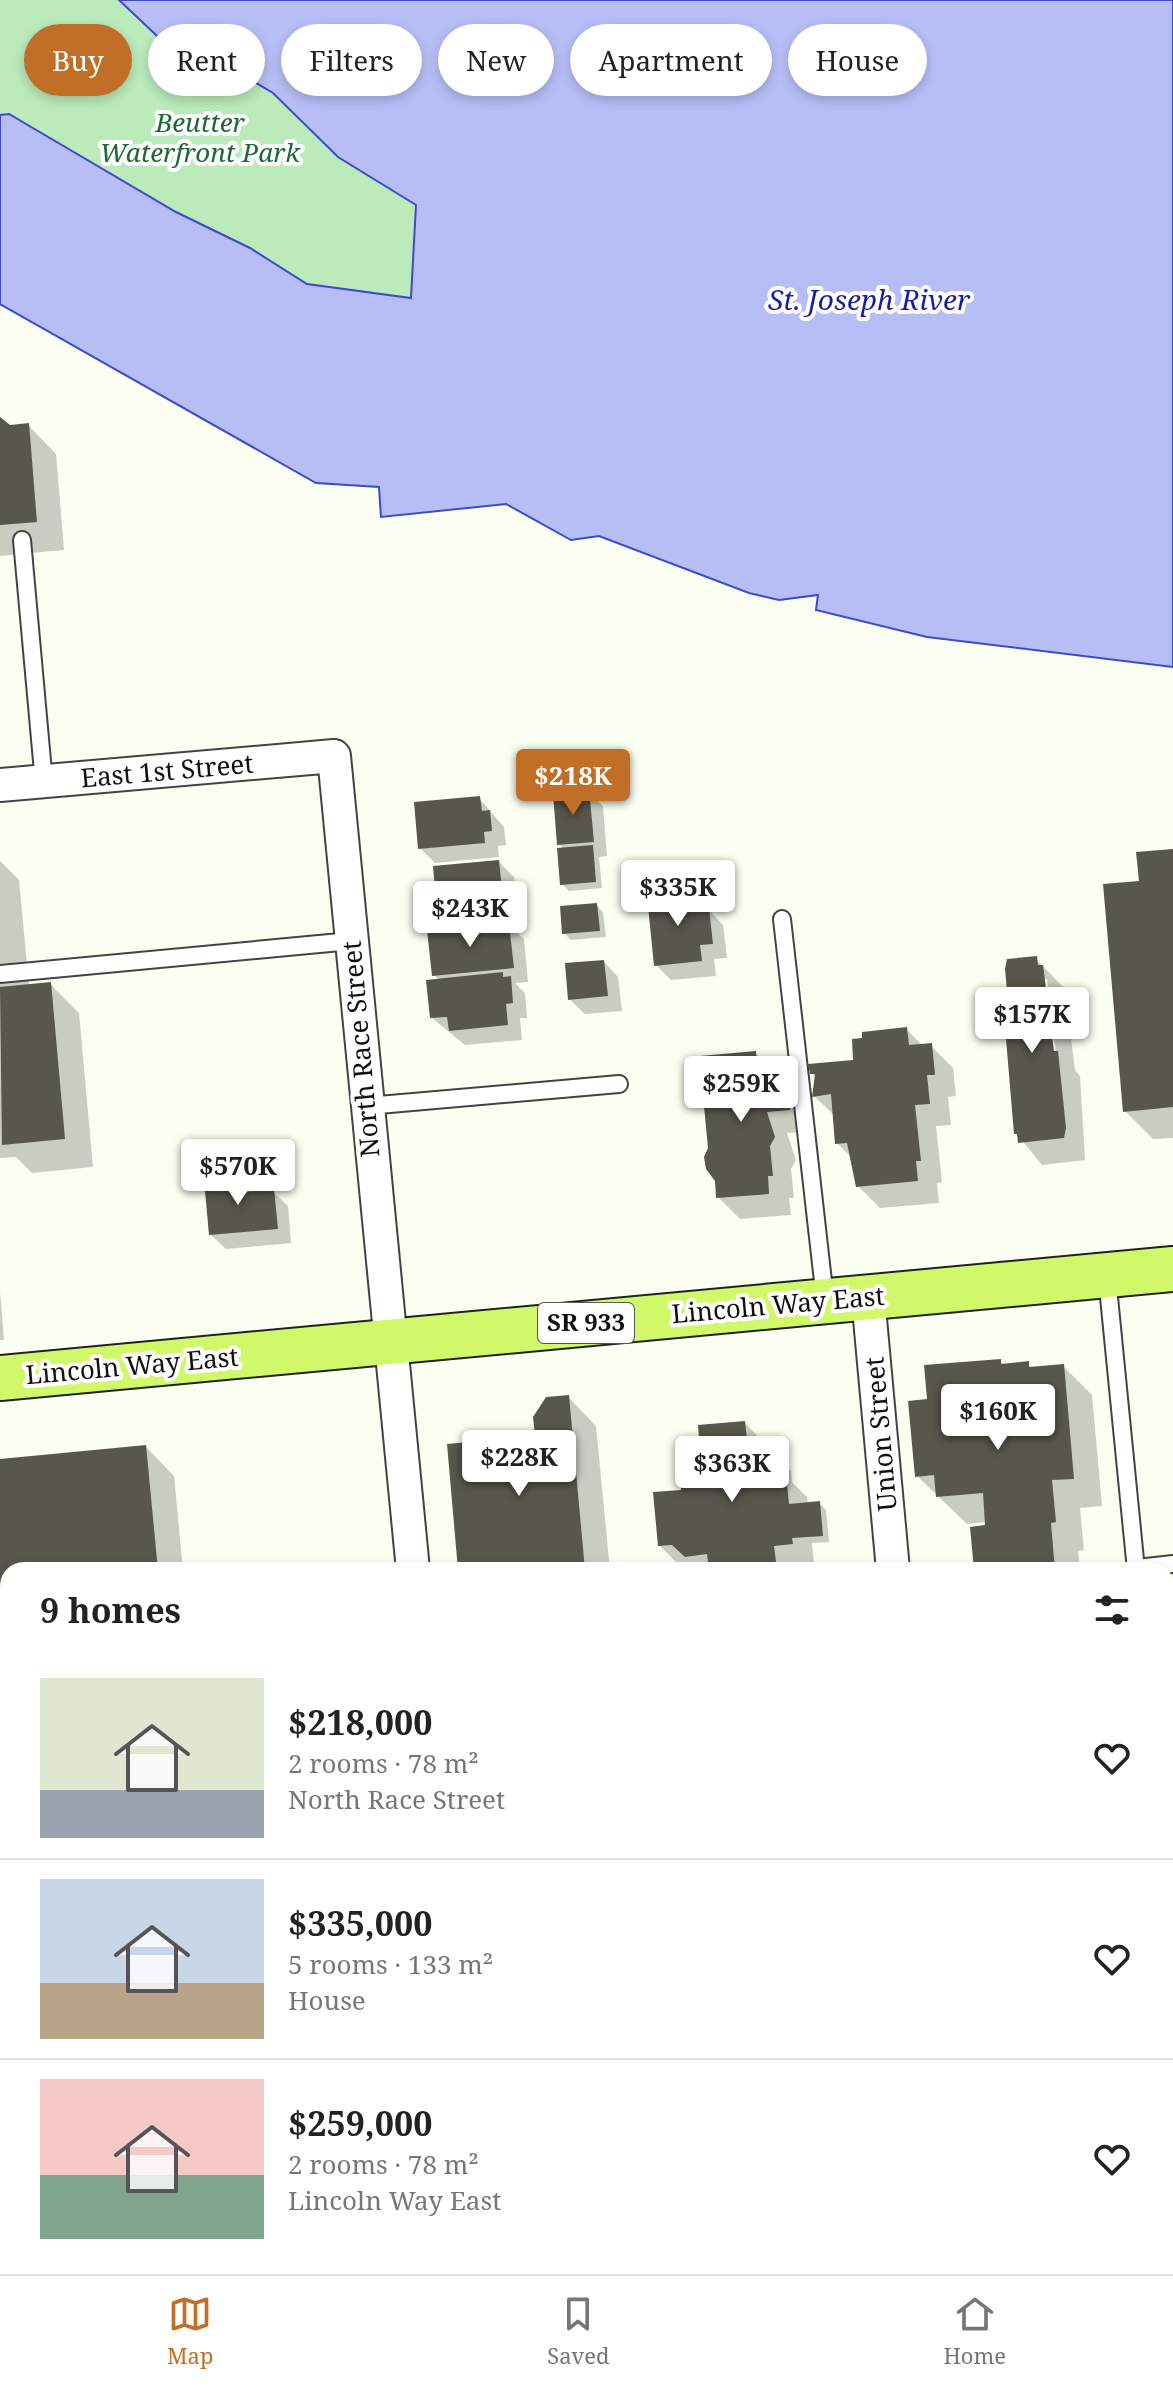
<!DOCTYPE html>
<meta charset="utf-8">
<style>
body{margin:0;font-family:"Noto Serif",serif;background:#f2f2f2;color:#222;height:100vh;display:flex;flex-direction:column;font-size:30px;white-space:nowrap}
*{box-sizing:border-box;margin:0}
p{font-size:26px;color:#767676}
.icon{flex:none;width:44px;height:44px;fill:none;stroke:currentColor;stroke-width:2;stroke-linecap:round;stroke-linejoin:round}
.map{position:relative;flex:1;overflow:hidden}
.panel{position:absolute;left:0px;top:1562px;width:1174px;height:712px;display:flex;flex-direction:column;background:#fff;border-radius:24px 24px 0 0;box-shadow:0 4px 12px #0003}
.panel>*{flex:none}
.banner{position:absolute;left:24px;top:24px;width:1126px;height:72px;display:flex;gap:16px}
.price{position:absolute;translate:-50% -68px;padding:0 18px;border-radius:8px;background:#fff;color:#222;font-size:26px;line-height:52px;filter:drop-shadow(0 2px 4px #0008)}
.price::after{content:'';position:absolute;left:50%;top:48px;width:24px;height:18px;margin-left:-12px;background:inherit;clip-path:polygon(0 0,100% 0,50% 100%)}
.price.on{background:#c16e26;color:#fff}
ul{padding:0;list-style:none}
li{display:flex;align-items:center;gap:24px;height:200px;padding:0 40px}
li+li{border-top:2px solid #e0e0e0}
li span{display:grid;place-items:center;flex:none;width:224px;height:160px;border-radius:0px;color:#555}
li>.icon{margin-inline-start:auto}
span .icon{width:96px;height:96px;fill:#fffc;stroke-width:1}
li b{font-size:34px}
h2{display:flex;justify-content:space-between;align-items:center;height:96px;padding:0 40px;font-size:34px}
.pill{padding:0 28px;border-radius:36px;background:#fff;box-shadow:0 4px 12px #0003;font-size:28px;line-height:72px}
.pill.on{background:#c16e26;color:#fff}
.tabs{display:flex;justify-content:space-around;align-items:center;height:112px;border-top:2px solid #e0e0e0;background:#fff;font-size:22px;color:#767676}
.tabs a{display:grid;justify-items:center;gap:4px}
.tabs .on{color:#c16e26}
.map>svg:first-child{display:block}
</style>
<div class="map">
<svg width="1173" height="2274" viewBox="0 0 1173 2274">
<rect width="100%" height="100%" fill="#fbfff2"/>
<path fill="#bbeabb" d="M0,0h119l54,51 51,13 49,29 65,64 78,48 -5,94 -104,-15 -57,-36 -74,-36 -167,-97h-9z"/>
<path fill="#b7bef6" stroke="#3e4ace" stroke-width="2" d="M119,0h1054v667l-246,-30 -111,-27 2,-15 -39,5 -30,-7 -150,-57 -28,4 -65,-36 -125,13 -2,-30 -63,-4 -316,-179v-189l9,-1 167,98 74,36 57,36 104,14 5,-93 -78,-48 -65,-64 -49,-29 -51,-13z"/>
<path fill="#0003" fill-rule="evenodd" d="M0,419l9,8 19,-2 28,29 8,96 -64,6z
M588,791l15,15 4,50 -8,1 3,31 -33,3 -7,-7 2,-35 -5,-5z
M479,798l25,29 2,18 -8,1 1,11 -64,6 -15,-15z
M1173,851v287l-20,1 -28,-28 16,-229z
M0,861l19,19 10,106 21,-2 29,29 14,154 -61,6 -16,-16 -16,1z
M499,862l15,15 4,47h-10l16,15 4,43 -13,1 10,10 2,25h-7l2,22 -57,5 -33,-27 7,-38 -5,-5 20,-45 -15,-16z
M693,893l30,32 4,33 -13,1 2,17 -45,4 -15,-15z
M596,905l7,7 3,25 -35,3 -7,-7z
M1036,959l29,30 10,81 5,6 5,84 -43,5 -26,-32 -5,-117zM1043,979h4l10,82h-4z
M604,962l14,15 4,34 -37,3 -15,-14z
M906,1029l17,17h8l22,22 3,28 -8,1 3,28 -15,1 6,56 -5,1 2,20 -59,5 -22,-22 -6,-28 -15,-15 -2,-27 -21,-20 3,-18 -5,-5 44,-11z
M755,1053l22,26 9,-1 22,22 3,31 -24,2 9,27 -5,9 3,29h-5l2,17 -51,4 -22,-22 1,-104 -15,-14z
M242,1178l16,15 15,-1 15,14 3,37 -65,6 -15,-14z
M0,1291l4,49h-4z
M1000,1361l5,5 23,-2 5,5 30,-3 29,29 10,111 -22,2 4,42 -6,1 2,19h-104l11,-48 -20,2 -50,-48 12,-75z
M568,1397l28,29 14,144h-150l77,-132z
M745,1423l46,48 1,11 15,15 1,7 11,-1 7,7 3,32 -17,1 2,23 -18,4h-96l-4,-4 -14,2 -22,-22 42,-91z
M146,1447l28,29 9,94h-175v326l-8,1v-436z
M1166,1910h7v98l-7,-7z
M18,2266h168l1,8h-161z
M559,2266h74l1,8h-74z
M687,2266h184l8,8h-191z
M1006,2266h84l1,8h-84z"/>
<path fill="#58574c" d="M0,417l10,8 19,-2 8,99 -37,3z
M589,789l5,53 -37,3 -4,-52z
M480,796l2,15 8,-1 2,21 -8,1 1,11 -67,6 -4,-47z
M593,845l3,37 -36,3 -3,-37z
M1173,849v258l-50,5 -20,-228 36,-3 -3,-29z
M499,860l5,49 -67,6 -4,-49z
M694,891l2,18 13,-1 4,36 -13,1 2,16 -48,5 -7,-70z
M597,903l3,28 -38,3 -2,-28z
M509,923l5,45 -82,8 -5,-46z
M1037,956l1,9h5l11,86h4l8,77 -2,10 -46,5 -1,-9h-3l-10,-119 5,-1 -4,-45 2,-10z
M604,960l4,36 -40,4 -3,-37z
M503,972v5l8,-1 2,27 -7,1 2,21 -59,6 -2,-14 -17,1 -4,-38z
M51,982l14,157 -63,6 -2,-158z
M907,1027l2,18 23,-2 3,32h-8l3,29 -15,1 6,56h-5l2,20 -62,6 -9,-44 -12,1 -4,-50 -19,3 3,-23h-5l-2,-10 45,-4 -1,-21 10,-1v-6z
M756,1051l2,28 29,-3 3,34 -23,2 8,25 -5,9 3,30h-5l1,18 -53,4 -1,-17 -9,-12 -2,-12 4,-9 -4,-42 14,-2 -3,-25 -12,1 -3,-24z
M243,1176l2,16 29,-3 4,40 -69,6 -5,-55z
M1001,1359v5l28,-3v6l35,-3 10,115 -22,1 4,42 -5,1 4,47h-81l-4,-43 15,-2 -2,-32 -47,4 -2,-22 -19,2 -7,-76 19,-2 -3,-34z
M569,1395l16,175h-127l-11,-126 88,-8 -2,-19 13,-20z
M745,1421l3,28 22,-2 2,27 14,-1 3,31 31,-3 3,35 -31,2 1,6 -19,2 3,24h-68l-2,-16 -22,3 -13,-12 -14,1 -5,-54 28,-2 -3,-35 22,-2 -2,-28z
M146,1445l12,125h-150v296l-8,1v-408z
M1166,1908h7v88l-7,1z
M8,2082v173h-3l-5,-43v-118l6,-1 -1,-10z
M67,2266h94l1,8h-95z
M557,2266h64v7l-63,1z
M685,2266h173v8h-172z
M1004,2266h74v8h-73z"/>
<g fill="none" stroke-linecap="round" stroke-linejoin="round">
<g stroke="#434343" stroke-width="20">
<path id="lane" d="M22,540l22,243
M782,919l43,380
M0,974l351,-33
M367,1106l252,-22
M1107,1277l29,293
M1137,1568l36,-4
M1166,1726h7
M1166,2153l7,-1"/>
</g>
<g stroke="#434343" stroke-width="36">
<path id="street" d="M0,785l334,-29 79,814
M868,1297l25,273
M1166,1847l7,-1
M0,1966l8,-1
M477,2266v8
M955,2266l1,8"/>
</g>
<g stroke="#212121" stroke-width="48">
<path id="primary" d="M0,1378l1173,-109"/>
</g>
<use href="#lane" stroke="#fff" stroke-width="16"/>
<use href="#street" stroke="#fff" stroke-width="32"/>
<use href="#primary" stroke="#d1f869" stroke-width="44"/>
</g>
<g text-anchor="middle" stroke-width="8" stroke-linejoin="round" paint-order="stroke">
<rect fill="#fff" stroke="#585858" stroke-width="2" x="538" y="1303" width="96" height="40" rx="6"/>
<g font-size="24" font-weight="bold" fill="#101010">
<text x="586" y="1331">SR 933</text>
</g>
<g font-size="26" font-style="italic" fill="#1f6835" stroke="#fff">
<text x="200" y="132">Beutter<tspan x="200" dy="30">Waterfront Park</tspan></text>
</g>
<g font-size="26" fill="#101010" stroke="#fff">
<text transform="translate(167 771) rotate(-5)" y="9">East 1st Street</text>
<text transform="translate(361 1049) rotate(-95)" y="9">North Race Street</text>
<text transform="translate(778 1305) rotate(-5)" y="9">Lincoln Way East</text>
<text transform="translate(132 1366) rotate(-5)" y="9">Lincoln Way East</text>
<text transform="translate(881 1434) rotate(-95)" y="9">Union Street</text>
</g>
<g font-size="28" font-style="italic" fill="#171ea3" stroke="#fff">
<text x="869" y="310">St. Joseph River</text>
</g>
</g>
</svg>
<b class="price on" style="left:573px;top:817px">$218K</b>
<b class="price" style="left:678px;top:928px">$335K</b>
<b class="price" style="left:470px;top:949px">$243K</b>
<b class="price" style="left:1032px;top:1055px">$157K</b>
<b class="price" style="left:741px;top:1124px">$259K</b>
<b class="price" style="left:238px;top:1207px">$570K</b>
<b class="price" style="left:998px;top:1452px">$160K</b>
<b class="price" style="left:519px;top:1498px">$228K</b>
<b class="price" style="left:732px;top:1504px">$363K</b>
<div class="banner">
<a class="pill on">Buy</a>
<a class="pill">Rent</a>
<a class="pill">Filters</a>
<a class="pill">New</a>
<a class="pill">Apartment</a>
<a class="pill">House</a>
</div>
<section class="panel">
<h2>9 homes<svg class="icon" aria-label="filters" viewBox="0 0 24 24"><path d="M4 7h16M4 17h16"/><circle cx="9" cy="7" r="2"/><circle cx="15" cy="17" r="2"/></svg></h2>
<ul>
<li><span style="background:linear-gradient(#dfe7d0 70%,#9aa5b1 0)"><svg class="icon" aria-label="home" viewBox="0 0 24 24"><path d="M3 11l9-7 9 7M6 9v11h12V9"/></svg></span><div><b>$218,000</b><p>2 rooms · 78 m²</p><p>North Race Street</p></div><svg class="icon" aria-label="heart" viewBox="0 0 24 24"><path d="M12 20l-8-8c-3-5 5-10 8-4 3-6 11-1 8 4z"/></svg></li>
<li><span style="background:linear-gradient(#c9d6e8 65%,#b9a48a 0)"><svg class="icon" aria-label="home" viewBox="0 0 24 24"><path d="M3 11l9-7 9 7M6 9v11h12V9"/></svg></span><div><b>$335,000</b><p>5 rooms · 133 m²</p><p>House</p></div><svg class="icon" aria-label="heart" viewBox="0 0 24 24"><path d="M12 20l-8-8c-3-5 5-10 8-4 3-6 11-1 8 4z"/></svg></li>
<li><span style="background:linear-gradient(#f6c9c9 60%,#7fa58c 0)"><svg class="icon" aria-label="home" viewBox="0 0 24 24"><path d="M3 11l9-7 9 7M6 9v11h12V9"/></svg></span><div><b>$259,000</b><p>2 rooms · 78 m²</p><p>Lincoln Way East</p></div><svg class="icon" aria-label="heart" viewBox="0 0 24 24"><path d="M12 20l-8-8c-3-5 5-10 8-4 3-6 11-1 8 4z"/></svg></li>
</ul>
</section>
</div>
<nav class="tabs">
<a class="on"><svg class="icon" aria-label="map" viewBox="0 0 24 24"><path d="M3 6l6-2 6 2 6-2v14l-6 2-6-2-6 2zM9 4v14M15 6v14"/></svg>Map</a>
<a><svg class="icon" aria-label="saved" viewBox="0 0 24 24"><path d="M7 4h10v16l-5-4-5 4z"/></svg>Saved</a>
<a><svg class="icon" aria-label="home" viewBox="0 0 24 24"><path d="M3 11l9-7 9 7M6 9v11h12V9"/></svg>Home</a>
</nav>
